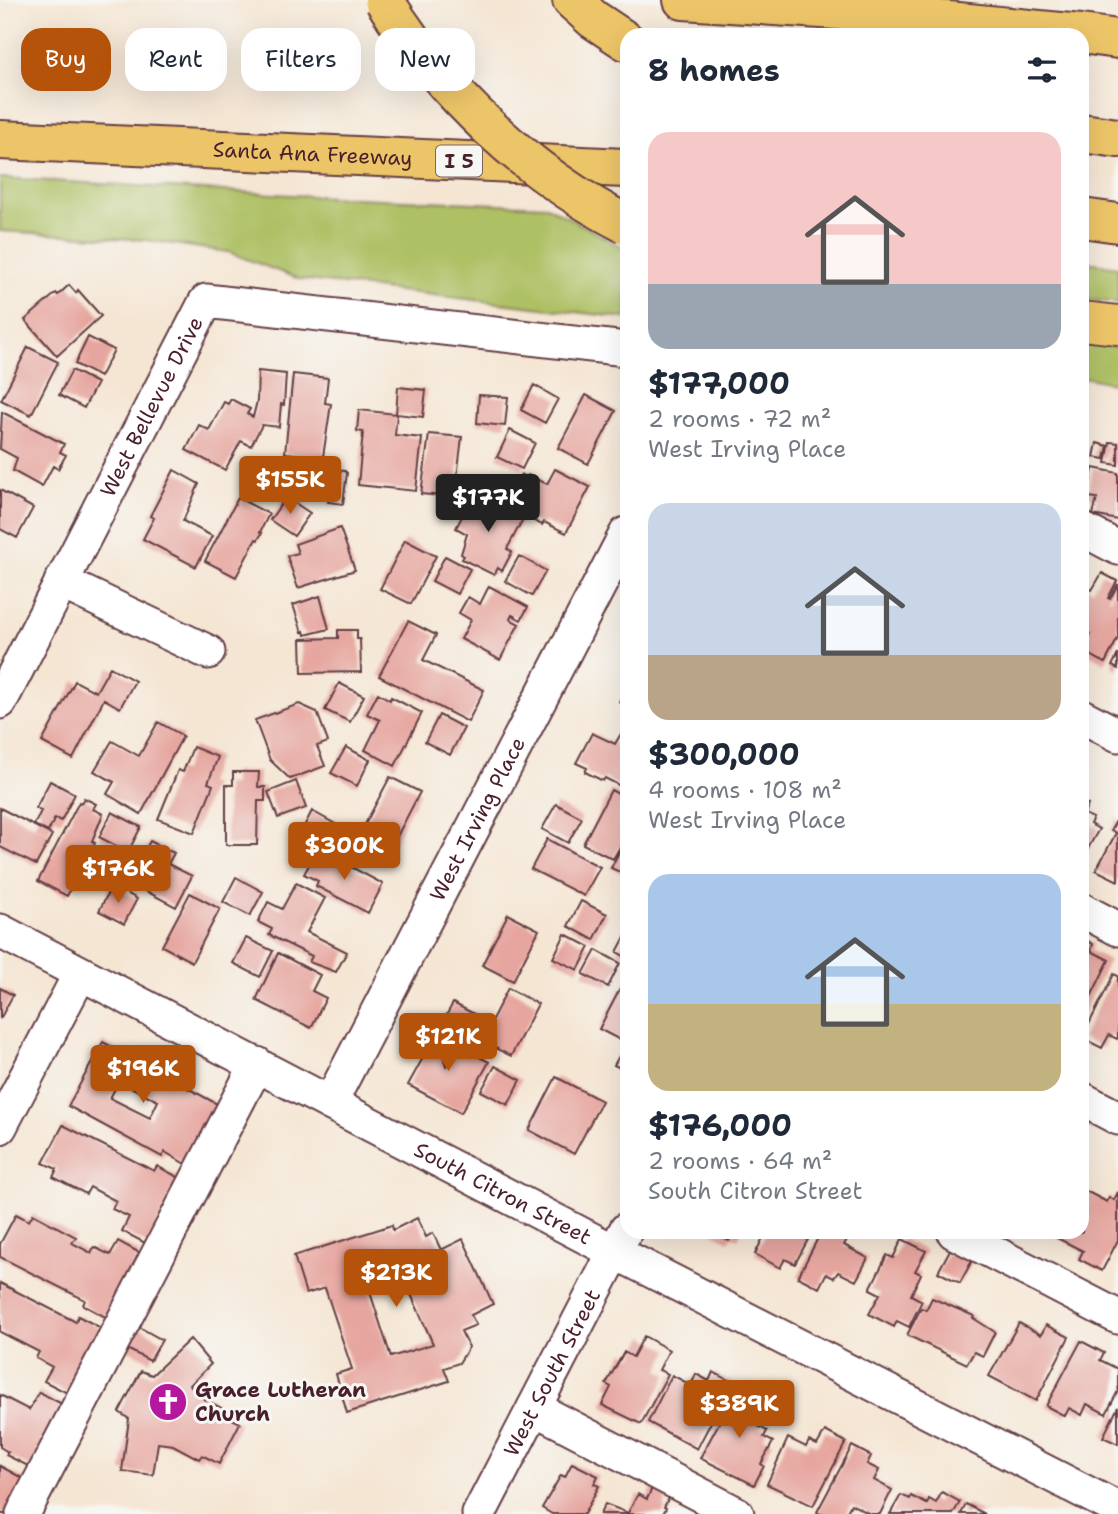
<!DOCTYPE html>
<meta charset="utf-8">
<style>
body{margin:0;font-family:"Shantell Sans",sans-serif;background:#f2f2f3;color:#1f2937;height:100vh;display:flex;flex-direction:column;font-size:26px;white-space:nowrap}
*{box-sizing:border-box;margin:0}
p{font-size:23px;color:#747a83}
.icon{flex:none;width:38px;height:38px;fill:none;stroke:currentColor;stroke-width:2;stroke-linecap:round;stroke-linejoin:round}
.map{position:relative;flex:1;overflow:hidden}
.side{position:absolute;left:620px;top:28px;width:469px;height:1211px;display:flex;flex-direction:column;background:#fff;border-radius:21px;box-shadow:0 7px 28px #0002}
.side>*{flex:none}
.guide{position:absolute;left:21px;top:28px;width:494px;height:63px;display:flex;gap:14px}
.price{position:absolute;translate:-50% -60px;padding:0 16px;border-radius:7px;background:#b45309;color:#fff;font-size:23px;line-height:46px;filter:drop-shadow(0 2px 4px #0008)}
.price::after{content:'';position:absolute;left:50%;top:42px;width:21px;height:16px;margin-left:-10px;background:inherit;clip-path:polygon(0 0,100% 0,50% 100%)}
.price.selected{background:#222;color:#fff}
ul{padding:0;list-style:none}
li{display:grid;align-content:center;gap:14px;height:371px;padding:0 28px}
li span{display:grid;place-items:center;height:217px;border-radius:21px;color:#555}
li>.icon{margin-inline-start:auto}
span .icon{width:126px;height:126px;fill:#fffc;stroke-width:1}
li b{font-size:30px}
h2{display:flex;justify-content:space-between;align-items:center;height:84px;padding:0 28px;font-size:30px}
.chip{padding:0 24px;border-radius:21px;background:#fff;box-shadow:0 7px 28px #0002;font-size:24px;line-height:63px}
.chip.selected{background:#b45309;color:#fff}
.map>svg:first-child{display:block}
</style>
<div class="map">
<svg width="1118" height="1514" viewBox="0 0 1118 1514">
<rect width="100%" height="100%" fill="#f6f6f2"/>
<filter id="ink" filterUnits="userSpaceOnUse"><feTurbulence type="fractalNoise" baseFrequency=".0143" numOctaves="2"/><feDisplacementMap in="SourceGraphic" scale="14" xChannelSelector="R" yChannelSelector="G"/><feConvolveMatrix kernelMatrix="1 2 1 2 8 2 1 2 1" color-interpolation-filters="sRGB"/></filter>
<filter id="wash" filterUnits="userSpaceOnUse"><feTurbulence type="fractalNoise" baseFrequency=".00686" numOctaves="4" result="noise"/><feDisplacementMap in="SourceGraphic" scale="28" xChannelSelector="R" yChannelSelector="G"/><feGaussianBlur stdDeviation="1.57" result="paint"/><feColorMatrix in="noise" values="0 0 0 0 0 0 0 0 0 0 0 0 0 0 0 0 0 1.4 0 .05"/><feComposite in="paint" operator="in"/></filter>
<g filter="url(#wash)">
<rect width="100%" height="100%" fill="#f5e6d4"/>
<path fill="#adc064" stroke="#7c7048" stroke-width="2" d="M0,178l309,18 238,10 79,43v69l-327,-39 -71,-27 -82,-12 -146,-9z
M1082,261l36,6v36l-36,-4z
M1082,343l36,4v37l-36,-7z"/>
<g id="blocks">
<path fill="#e6a69f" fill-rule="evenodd" d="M69,285l7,8 2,-3 23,26 -44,40 -32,-36 31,-27 2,2z
M88,337l26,13 -14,27 -25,-13z
M28,347l30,15 -27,53 -30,-15z
M72,370l25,13 -13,25 -25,-13z
M258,371l28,3 -2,31 -3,-1 -2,23 -17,-2 -11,21 -10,-5 -16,29 -39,-20 13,-25 10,5 15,-28 4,2 3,-5 19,10 -3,5 6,3 4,-16z
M293,374l35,4 -3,25 6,1 -8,53 -38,-4z
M534,385l24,14 -13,24 -24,-13z
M398,387l28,3 -3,27 -26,-3 -2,21 27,3 -6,53 -58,-6 5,-53 -6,-1 2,-21 37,4z
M479,395l29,2 -3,29 -28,-3z
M586,395l30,16 -28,53 -30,-16z
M2,412l62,32 -4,8 6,3 -8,14 -5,-3 -11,21 -29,-16 4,-13 -17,-9z
M510,430l25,13 -13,26 -25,-12z
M429,434l33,3 -8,65 -13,-1 1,-5 -21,-2z
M1110,442l8,1v22l-12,-2z
M1097,443l11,3 -3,13 -11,-2z
M318,468l27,3 2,2 -4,31 -15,-2 1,-5 -14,-2z
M1093,468l25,5v47l-25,-5 4,-17 -8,-1 -1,-3z
M555,469l35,18 -24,46 -22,-11 -2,3 -32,-16 4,-6 -6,-3 13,-26 6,3 1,-2 19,9z
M174,470l25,14 -16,37 29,15 -16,31 -53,-28 11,-21 -4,-2z
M0,490l33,18 -16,30 -17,-9z
M473,495l18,9 2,-3 31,16 -17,32 5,3 -10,19 -4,-3 -4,7 -32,-16 2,-3 -3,-2 6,-20 -11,-6z
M286,497l24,16 -16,23 -24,-16z
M238,498l31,16 -9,18 2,1 -4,7 -2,-1 -20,38 -31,-16z
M340,528l15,42 -57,18 -11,-32 11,-3 -3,-9z
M405,540l31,16 -25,48 -31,-15z
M445,556l25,13 -13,25 -25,-13z
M519,556l27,15 -14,25 -27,-15z
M1102,573l15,8 -9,17 2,1 8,-15v54l-13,25 -23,-13 8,-16 -8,-4 4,-8 -4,-3v-31l1,-3 9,5z
M489,586l39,21 -7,13 -9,-5 -2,4 9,5 -19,36 -39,-21 10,-19 -12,-7 9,-16 12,7z
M320,596l9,33 -24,6 -1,-4 -2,1 -9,-27z
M408,621l28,14 -13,25 61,30 -16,32 -89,-46z
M338,630h19v9h3l1,33 -59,1 -1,-34 37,-1z
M1118,654v15l-6,-3z
M110,667l25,14 -15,27 -16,-9 -31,60 -31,-17 33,-61 21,11z
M339,683l25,13 -14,26 -25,-12z
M626,688v18l-7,-4z
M378,693l12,7 1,-3 31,16 -27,53 -30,-16 15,-30 -13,-6z
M299,704l18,8 11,30 -11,4 8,20 -35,13 -20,-19 -15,-40z
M439,715l25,13 -14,27 -25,-13z
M158,722l25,14 -42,78 -34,-20 7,-12 -20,-11 18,-30 27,15z
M622,732l4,2v55l-21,-11 -2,3 -18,-9 2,-4 -11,-5 16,-30 23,11z
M193,747l25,10 -10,26 5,2 -19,48 -36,-14 20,-49 5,2z
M346,747l24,13 -13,26 -26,-13z
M233,772h26l-1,15h7v14h-7l-1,44h-31v-60h7z
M390,777l30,15 -28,54 -30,-16z
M50,781l25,13 -14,27 -6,-3 -7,14 -14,-7 7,-14 -5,-3z
M296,781l10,27 -28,10 -10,-26z
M611,790l15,8v52l-6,-3 -7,12 -30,-15z
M84,798l12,6 -3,5 10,5 -11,27 3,2 -28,53 -29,-15 41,-79 2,1z
M1082,802l6,3 -4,9 9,4 -3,6 9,5 -17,30z
M556,804l26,14 -14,25 -26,-14z
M0,808l52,27 -16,30 -36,-18z
M312,811l25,14 -13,25 -25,-14z
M112,812l29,15 -13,25 -29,-15z
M1118,817v64l-22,-11 20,-37 -5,-3z
M547,839l53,28 -16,29 -53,-27z
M150,841l24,12 -6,11 24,12 -16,31 -53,-28 16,-30 5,3z
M620,850l6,3v22l-15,-7z
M315,854l13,8 3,-6 52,28 -15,29 -52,-27 2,-5 -14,-7z
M236,877l27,15 -13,24 -27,-14z
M296,883l29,15 -18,34 40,20 -11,20 -27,-10 3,-6 -43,-21 3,-6 -14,-7 10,-20 14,7z
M112,885l25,14 -13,25 -25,-13z
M190,893l30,16 -28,53 -30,-16z
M581,901l26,13 -13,26 -26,-14z
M508,914l31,16 -26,51 -31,-16z
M565,934l25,13 -12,23 -25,-12z
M626,935v22l-9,-5z
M246,938l27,13 -13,26 -27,-14z
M1082,938l11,6 -2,7 18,9 -27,55z
M596,950l24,13 -12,24 -25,-13z
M278,953l42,22 -8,16 14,7 -15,30 -55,-28z
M1114,974l4,2v61l-1,2 -8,-4 -7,13 -20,-10z
M621,987l5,3v53l-27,-14z
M0,988l13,7 -13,24z
M508,988l30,16 -27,52 -30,-15z
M453,1003l25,13 -15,26 -24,-13z
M434,1030l21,12 -11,18 2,6 11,-21 32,17 -28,51 -53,-28 22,-40 -3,-2z
M103,1042l116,63 -32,60 -22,-13 -3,5 -94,-51zM119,1081l39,20 -8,17 -40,-20z
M623,1049l3,2v20l-12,-6z
M495,1066l26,14 -13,25 -27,-14z
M556,1077l46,24 -28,53 -45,-24z
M63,1125l91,46 3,-5 23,12 -33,66 -25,-13 7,-14 -17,-8 4,-8 -26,-14 -4,7 -33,-17 4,-8 -14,-6z
M1082,1189l25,13 2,-5 5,3 4,-8v48l-16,31 -23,-12 4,-8 -26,-13 3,-6h22z
M16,1214l13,7 4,-7 43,23 -4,6 19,10 3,-6 16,8 8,-14 22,12 -33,65 -24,-13 2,-5 -85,-43v-13z
M417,1218l9,19 7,-4 8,17 22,-11 30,65 -22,11 5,10 -15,6 8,16 -10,16 -15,5 5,13 -102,32 -11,-39 16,-5 -27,-81 -19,6 -12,-38 98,-31 1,5zM402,1274l31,70 -42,13 -23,-71z
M711,1232h30l-3,7 -6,-3 -3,5z
M761,1232h51l-17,32 -10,-5 -5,9 -25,-14 10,-20z
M821,1232h30l-7,13 24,13 -12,23 -18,-9 -4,6 -8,-4 -7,14 -21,-11z
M902,1239l24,12 -11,20 6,3 -10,21 11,6 -13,26 -12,-6 -3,6 -25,-13 11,-20 -10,-5 17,-34 6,3z
M952,1246l22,11 -14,26 -22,-11z
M0,1283l76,39 2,-6 25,13 -34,65 -25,-13 8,-14 -16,-9 3,-6 -39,-20z
M932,1298l42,18 -1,2 22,14 -12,24 -9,-4 -7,12 -60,-29 14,-27 5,2z
M1019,1323l22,12 5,-10 23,12 -33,64 -47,-25z
M139,1327l23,13 -12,21 -23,-12z
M644,1336l25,14 -10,20 9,4 -27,50 -39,-19 9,-18 -5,-3 18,-32 9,5z
M190,1339l21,25 -21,21 7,10 28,15 -2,4 17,9 -21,41 -17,-9 -3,4 -26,-14 -15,-2 -5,32 -31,-4 7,-52 -10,-7 22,-41 11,4z
M1081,1341l23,12 -4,7 18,9v22l-12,23 -19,-10 -5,11 -13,-7 -4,8 -19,-10z
M713,1372l19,10 -35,67 -49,-27 24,-47 19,10 5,-11 13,7z
M739,1386l18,9 -6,11 6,3 -3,5 8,5 -4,7 9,5 -3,6 9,5 -12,22 3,2 -10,19 -54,-27z
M39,1392l23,12 -32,63 -24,-12 2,-3 -8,-5v-52l29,15z
M1118,1407v37l-15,-7z
M825,1431l21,11 -33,64 -46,-22 21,-46 18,9 3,-6 8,4z
M852,1446l19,10 -4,8 12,6 -5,10 18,10 -12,24h-10l-19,-10 -5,10h-26l-3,-2z
M572,1463l26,13 -4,8 5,2 -15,28h-32l-10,-6 19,-33 4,2z
M0,1466l24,13 -18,35h-6z
M654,1484l17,9 -7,14 2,1 -3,6h-63l5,-10 23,9 10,-19 9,5z
M942,1492l18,10 -7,12h-63l11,-19 9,4 1,-3 16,8 2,-5 7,4z
M966,1504l19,10h-24z"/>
</g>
</g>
<g filter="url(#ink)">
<use href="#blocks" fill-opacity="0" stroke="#643d44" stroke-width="2"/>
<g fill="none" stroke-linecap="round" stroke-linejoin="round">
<g stroke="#643d44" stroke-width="37">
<g id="minor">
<path d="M1082,529l36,19"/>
<path d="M61,582l147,70"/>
<path id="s1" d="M0,702l206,-401 420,48"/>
<path d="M1082,716l36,19"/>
<path d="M1082,910l36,19"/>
<path id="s2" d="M0,931l615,321 503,257"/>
<path d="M1082,1099l36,19"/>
<path id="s3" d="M330,1103l296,-569"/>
<path d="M0,1127l80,-153"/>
<path d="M954,1232l164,85"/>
<path d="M534,1408l203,106"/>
<path d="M23,1514l234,-450"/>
<path id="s4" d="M479,1514l147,-284"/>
</g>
</g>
<g stroke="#643d44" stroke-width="42">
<g id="highway">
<path d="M572,0l21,19 33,22"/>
<path d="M683,0l154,10 244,24 37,5"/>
<path d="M1082,133l36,5"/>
<path id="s5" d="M0,140l626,28"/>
<path d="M1082,218l36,5"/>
<path d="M1082,321l36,4"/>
</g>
</g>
<use href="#minor" stroke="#fff" stroke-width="33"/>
<use href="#highway" stroke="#edc569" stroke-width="38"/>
<g stroke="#643d44" stroke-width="42" stroke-linecap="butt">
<path id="highway-bridge" d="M384,0c59,94 144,174 242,224"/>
</g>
<use href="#highway-bridge" stroke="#edc569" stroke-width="38"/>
</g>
</g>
<defs>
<g id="church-disc" transform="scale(2.0125)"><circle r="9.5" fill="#b5179e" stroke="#f6f6f2"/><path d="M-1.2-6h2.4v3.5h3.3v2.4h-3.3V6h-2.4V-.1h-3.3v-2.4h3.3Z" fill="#fff"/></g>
</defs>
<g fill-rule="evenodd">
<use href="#church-disc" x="168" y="1402"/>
</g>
<g text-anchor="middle" stroke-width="6" stroke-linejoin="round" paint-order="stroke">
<rect fill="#f6f6f2" stroke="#7e6067" stroke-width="2" x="436" y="145.5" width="46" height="31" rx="5"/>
<g font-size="19" font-weight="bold" fill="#4a1f2b">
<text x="459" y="168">I 5</text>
</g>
<g font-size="21" fill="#4a1f2b" stroke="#f6f6f2">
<text dy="7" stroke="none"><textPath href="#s5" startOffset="313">Santa Ana Freeway</textPath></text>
<text dy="7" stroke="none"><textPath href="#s1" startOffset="332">West Bellevue Drive</textPath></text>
<text dy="7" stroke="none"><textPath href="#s3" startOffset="320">West Irving Place</textPath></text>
<text dy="7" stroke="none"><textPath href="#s2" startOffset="567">South Citron Street</textPath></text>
<text dy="7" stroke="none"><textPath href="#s4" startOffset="159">West South Street</textPath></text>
</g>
<g font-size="21" font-weight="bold" fill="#4a1f2b" stroke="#f6f6f2" text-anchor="start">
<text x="195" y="1397">Grace Lutheran<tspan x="195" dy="24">Church</tspan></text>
</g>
</g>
</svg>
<b class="price" style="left:290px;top:516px">$155K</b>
<b class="price selected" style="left:488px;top:534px">$177K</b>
<b class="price" style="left:344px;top:882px">$300K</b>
<b class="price" style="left:118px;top:905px">$176K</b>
<b class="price" style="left:448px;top:1073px">$121K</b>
<b class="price" style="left:143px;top:1105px">$196K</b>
<b class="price" style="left:396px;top:1309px">$213K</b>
<b class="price" style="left:739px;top:1440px">$389K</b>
<div class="guide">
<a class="chip selected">Buy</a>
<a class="chip">Rent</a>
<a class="chip">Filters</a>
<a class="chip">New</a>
</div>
<section class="side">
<h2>8 homes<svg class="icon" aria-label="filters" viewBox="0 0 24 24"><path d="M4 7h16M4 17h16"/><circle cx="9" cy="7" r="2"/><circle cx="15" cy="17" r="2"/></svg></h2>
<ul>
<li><span style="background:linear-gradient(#f6c9c9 70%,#9aa5b1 0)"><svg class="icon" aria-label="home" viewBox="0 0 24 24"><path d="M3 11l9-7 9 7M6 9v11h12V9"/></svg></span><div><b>$177,000</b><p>2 rooms · 72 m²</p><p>West Irving Place</p></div></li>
<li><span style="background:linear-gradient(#c9d6e8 70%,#b9a48a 0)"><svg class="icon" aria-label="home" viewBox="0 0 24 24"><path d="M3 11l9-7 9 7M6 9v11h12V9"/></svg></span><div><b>$300,000</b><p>4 rooms · 108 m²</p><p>West Irving Place</p></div></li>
<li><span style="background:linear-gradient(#a9c7e8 60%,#c2b280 0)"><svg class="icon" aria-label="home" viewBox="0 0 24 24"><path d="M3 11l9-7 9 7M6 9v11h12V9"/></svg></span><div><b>$176,000</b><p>2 rooms · 64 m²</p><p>South Citron Street</p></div></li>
</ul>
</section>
</div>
